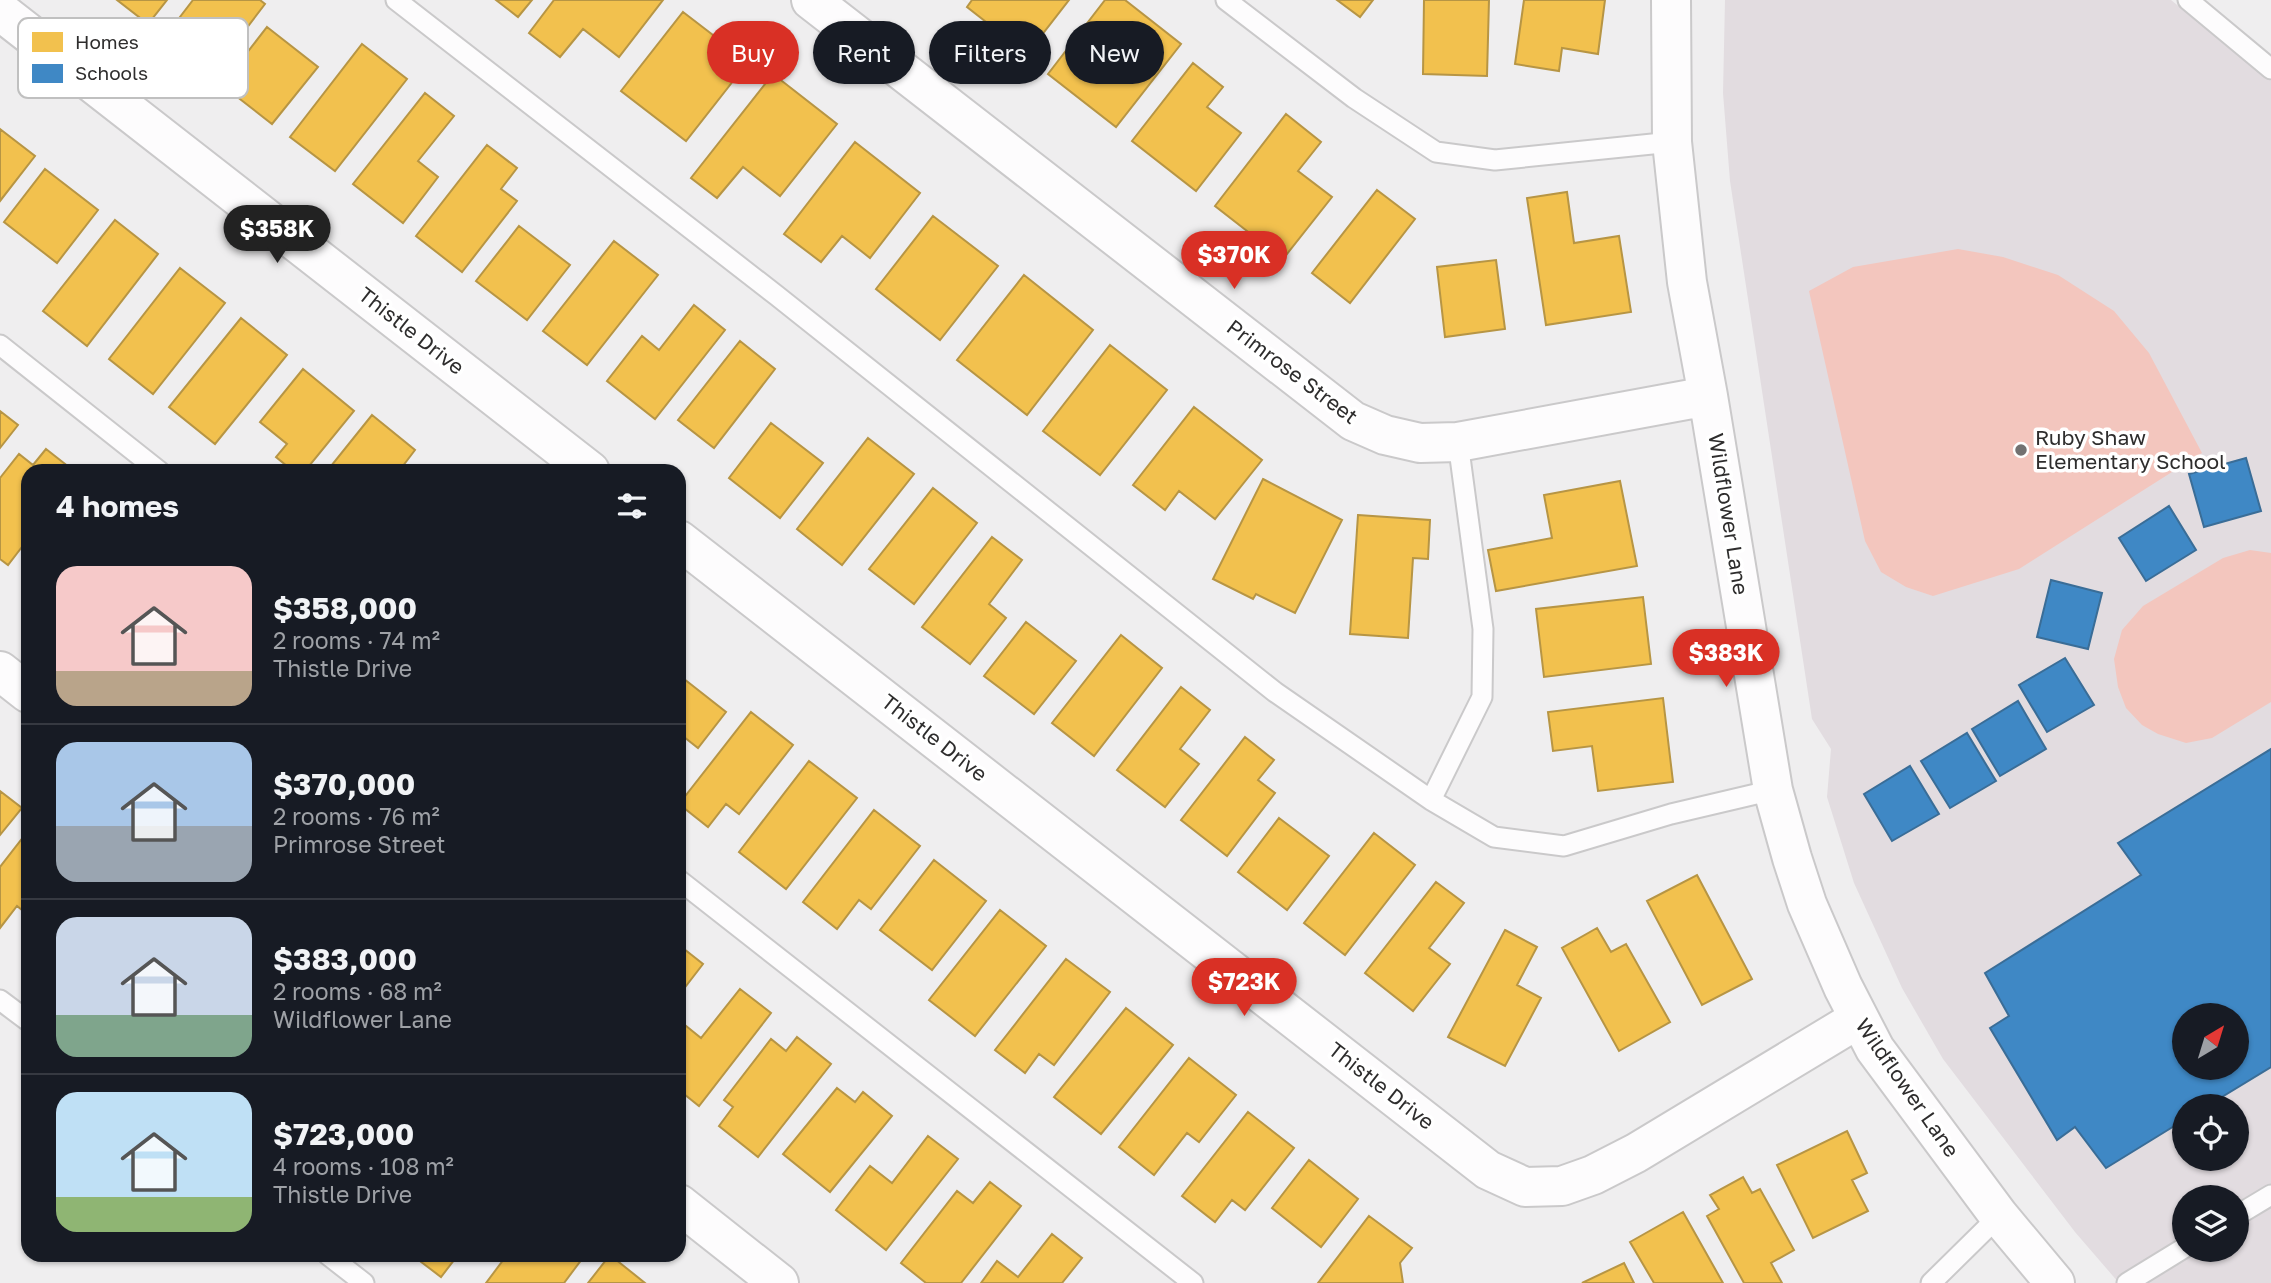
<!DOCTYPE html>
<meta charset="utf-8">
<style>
body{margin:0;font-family:"Golos Text",sans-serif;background:#20242c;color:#f1f3f6;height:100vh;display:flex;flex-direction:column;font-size:26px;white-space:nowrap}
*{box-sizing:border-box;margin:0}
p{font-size:23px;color:#9ea1a6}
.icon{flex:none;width:38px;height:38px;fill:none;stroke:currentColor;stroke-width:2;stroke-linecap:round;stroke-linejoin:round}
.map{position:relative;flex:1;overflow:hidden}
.side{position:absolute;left:21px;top:464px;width:665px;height:798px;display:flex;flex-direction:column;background:#171b24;border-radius:21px;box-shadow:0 2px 5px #0004}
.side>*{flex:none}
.hud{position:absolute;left:707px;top:21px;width:665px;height:63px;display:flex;gap:14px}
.needle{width:46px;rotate:38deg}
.controls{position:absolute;left:2172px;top:1003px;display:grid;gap:14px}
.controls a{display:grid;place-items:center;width:77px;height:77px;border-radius:50%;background:#171b24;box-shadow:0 2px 5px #0004;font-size:35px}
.price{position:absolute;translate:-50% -60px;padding:0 16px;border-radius:24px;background:#d93025;color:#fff;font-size:23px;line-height:46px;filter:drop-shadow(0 2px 4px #0008)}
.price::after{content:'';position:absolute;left:50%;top:42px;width:21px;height:16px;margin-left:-10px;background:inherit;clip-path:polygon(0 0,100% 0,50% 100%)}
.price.on{background:#222;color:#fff}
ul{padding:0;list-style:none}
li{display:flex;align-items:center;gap:21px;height:175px;padding:0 35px}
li+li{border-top:2px solid #363941}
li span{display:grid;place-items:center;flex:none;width:196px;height:140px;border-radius:21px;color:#555}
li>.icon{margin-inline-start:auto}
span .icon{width:84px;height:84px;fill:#fffc;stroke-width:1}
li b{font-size:30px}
h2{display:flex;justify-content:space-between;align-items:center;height:84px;padding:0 35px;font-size:30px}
.chip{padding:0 24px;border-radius:32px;background:#171b24;box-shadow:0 2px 5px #0004;font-size:24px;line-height:63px}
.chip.on{background:#d93025;color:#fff}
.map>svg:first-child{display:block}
</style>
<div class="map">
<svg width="2271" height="1283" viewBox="0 0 2271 1283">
<rect width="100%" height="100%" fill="#efeeef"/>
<path fill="#e2dce0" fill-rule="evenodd" d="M1725,0h446l100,81v1202h-152l-44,-51 -132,-173 -41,-71 -48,-105 -27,-86 4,-48 -19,-30 -82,-538 -7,-88zM2184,1015h52v53h-52zM2184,1106h52v52h-52zM2184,1197h52v53h-52z"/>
<path fill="#f3c6be" d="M1958,249l45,8 55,18 56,36 35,42 53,100 -183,116 -86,27 -27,-9 -25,-15 -16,-31 -56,-250 44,-24z
M2250,550l21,3v149l-59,36 -26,5 -28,-9 -16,-9 -16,-17 -8,-21 -4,-28 8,-29 21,-24 80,-48z"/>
<path fill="#f2c14e" stroke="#b79544" stroke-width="2" d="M117,0h50l-19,24z
M193,0h67l5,4 -48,63 -47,-37z
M496,0h36l-14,17z
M554,0h109l-44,57 -36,-28 -23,28 -31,-24z
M972,0h97l-42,54 -60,-47z
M1105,0h20l56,44 -65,83 -68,-53z
M1337,0h36l-13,17z
M1424,0h65l-2,76 -64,-2z
M1524,0h81l-7,54 -36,-6 -3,23 -44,-7z
M683,12l65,50 -62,79 -65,-50z
M267,27l51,40 -46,57 -50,-39z
M362,44l45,35 -72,92 -45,-34z
M1193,63l30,24 -16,20 34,26 -45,58 -64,-50z
M773,74l64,50 -57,72 -37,-29 -26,31 -26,-20z
M425,93l29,23 -36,45 20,16 -35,46 -50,-39z
M1286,114l35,28 -23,29 34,26 -49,62 -68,-53z
M0,129l35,27 -35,45z
M855,142l65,51 -50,65 -28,-22 -21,26 -37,-28z
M487,145l30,23 -16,21 16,12 -55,71 -46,-36z
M45,169l53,41 -41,53 -53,-41z
M1377,190l38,29 -65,84 -38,-30z
M1567,192l7,51 45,-7 12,76 -85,13 -19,-127z
M933,216l65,50 -58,74 -64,-51z
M115,220l43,34 -71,92 -44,-35z
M519,226l51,39 -43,55 -51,-39z
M614,241l44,34 -71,90 -44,-34z
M1496,260l9,69 -60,8 -8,-70z
M180,268l45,35 -72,91 -44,-35z
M1024,275l69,55 -66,85 -70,-55z
M694,305l31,25 -70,89 -48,-38 35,-45 17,14z
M241,318l46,37 -72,89 -46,-37z
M740,341l35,28 -61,79 -36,-28z
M1110,345l57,45 -67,85 -57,-44z
M303,369l51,42 -49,60h-12l-17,-14 11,-13 -27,-22z
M1194,407l68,53 -47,59 -36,-28 -14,19 -32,-25z
M0,411l18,14 -18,23z
M372,415l43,35 -16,21h-72z
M771,423l52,40 -43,55 -51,-40z
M868,438l46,36 -72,91 -45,-36z
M46,449l28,22h-46v68l-20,26 -8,-6v-81l19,-24 14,11z
M1263,479l79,41 -47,93 -39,-19 -3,5 -40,-20z
M1620,481l17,85 -141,25 -8,-41 64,-12 -8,-43z
M933,488l44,35 -63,81 -45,-35z
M1358,515l72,5 -2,39 -15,-1 -5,80 -58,-4z
M992,537l30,23 -33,44 17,14 -36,46 -48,-37z
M1643,597l8,67 -107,13 -8,-68z
M1026,622l50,39 -42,53 -50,-38z
M1121,635l41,33 -68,88 -42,-33z
M679,675l47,37 -28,36 -19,-15z
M1181,687l29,23 -30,39 19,15 -34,43 -48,-37z
M1663,698l10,84 -75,9 -6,-45 -39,5 -5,-39z
M751,712l42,33 -54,69 -13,-10 -18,23 -29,-23z
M1245,737l29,23 -16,20 17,13 -48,63 -46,-36z
M809,761l48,37 -71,91 -47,-37z
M0,791l22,17 -22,27z
M874,810l46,36 -49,63 -12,-9 -22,29 -34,-27z
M1279,818l50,38 -42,54 -49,-38z
M28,831v84l-11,-9 -17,22v-61z
M1374,833l41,32 -70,90 -41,-32z
M934,860l52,41 -54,69 -52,-40z
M1697,875l55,104 -50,26 -55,-104z
M1436,882l28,21 -35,45 21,16 -37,47 -48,-38z
M1000,910l46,36 -71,90 -46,-36z
M1597,928l14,24 15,-8 44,78 -51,29 -57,-103z
M1505,930l32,17 -20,38 24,13 -36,68 -57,-29z
M679,945l24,19 -24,31z
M1066,959l44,33 -56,73 -15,-11 -14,19 -30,-23z
M740,989l31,24 -72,93 -20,-16v-67l1,-2 21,17z
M1126,1008l47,37 -72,89 -47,-37z
M797,1037l34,27 -73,93 -39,-31 14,-19 -9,-7 47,-61 15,12z
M1189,1058l47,37 -37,47 -12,-9 -33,42 -35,-28z
M837,1088l18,14 8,-10 29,24 -62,76 -47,-38z
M1248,1112l46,36 -49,62 -13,-10 -17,22 -33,-26z
M1847,1131l20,42 -15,7 16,31 -55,27 -36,-73z
M928,1136l30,23 -72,91 -50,-40 34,-44 22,17z
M1309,1160l49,39 -37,48 -49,-39z
M1743,1177l9,16 8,-4 34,61 -23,13 11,20h-38l-37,-67 12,-7 -9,-14z
M990,1182l31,24 -60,77h-35l-25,-20 56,-72 16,12z
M1683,1212l40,71h-69l-24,-41z
M1369,1216l43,32 -12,15 3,20h-85z
M1052,1234l30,24 -20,25h-81l16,-22 21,16z
M412,1255h46l-17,22z
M507,1255h78l-21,28h-78z
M610,1255l35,28h-57z
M1624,1263l10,20h-52z"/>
<path fill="#3f88c5" stroke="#3a6d97" stroke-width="2" fill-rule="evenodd" d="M2246,458l15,53 -57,16 -15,-53z
M2169,506l27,44 -50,31 -27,-43z
M2051,580l51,13 -14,56 -51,-12z
M2065,658l29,47 -47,27 -28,-47z
M2018,701l28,48 -46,27 -28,-47z
M1967,733l29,48 -46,27 -29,-47z
M2271,749v318l-64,39h-23v14l-78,48 -31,-41 -18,13 -67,-112 19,-12 -24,-43 156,-98 -23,-32zM2184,1015h52v53h-52z
M1910,766l29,48 -47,27 -28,-47z"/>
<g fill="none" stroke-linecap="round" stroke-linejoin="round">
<g stroke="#cac9ca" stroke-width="23">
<path id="lane" d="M396,0l380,295 499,397 156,108 63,37 70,9 107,-32 102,-24
M1226,0l128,98 82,54 59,8 177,-18
M2188,0l83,69
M0,345l159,126
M1431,800l51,-103 1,-68 -25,-187
M679,880l514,403
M0,1000l28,21
M2236,1216l35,-21
M328,1255l36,28
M1931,1283l68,-67
M2127,1283l57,-35"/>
</g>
<g stroke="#cac9ca" stroke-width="42">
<path id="street" d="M811,0l542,421 32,14 35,8 38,-1 250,-46
M1671,0l1,142 15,140 21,114 65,394 19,68 15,46 36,83 32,62 124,167 56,67
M0,11l590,460
M679,540l809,630 37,17 37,-1 31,-11 43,-22 222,-134
M0,671l28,22
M679,1204l100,79"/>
</g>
<use href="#lane" stroke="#fdfcfd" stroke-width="19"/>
<use href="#street" stroke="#fdfcfd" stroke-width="38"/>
</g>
<circle fill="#727171" stroke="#fff" stroke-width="2.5" cx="2021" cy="450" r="7"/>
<g text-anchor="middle" stroke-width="7" stroke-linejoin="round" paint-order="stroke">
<g font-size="21" fill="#2e2d2d" stroke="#fff">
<text transform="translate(411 331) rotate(38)" y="7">Thistle Drive</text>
<text transform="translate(1292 372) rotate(37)" y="7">Primrose Street</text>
<text transform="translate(1728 514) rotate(81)" y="7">Wildflower Lane</text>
<text transform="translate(934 738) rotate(38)" y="7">Thistle Drive</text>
<text transform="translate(1381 1086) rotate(38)" y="7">Thistle Drive</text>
<text transform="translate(1907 1088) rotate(55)" y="7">Wildflower Lane</text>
</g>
<g font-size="21" fill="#2e2d2d" stroke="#fff" text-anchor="start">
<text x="2035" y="445">Ruby Shaw<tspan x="2035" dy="24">Elementary School</tspan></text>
</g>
</g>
<rect x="18" y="18" width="230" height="80" rx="10" fill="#fff" stroke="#c0c0c0" stroke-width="2"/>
<rect x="32" y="32" width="31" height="20" fill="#f2c14e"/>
<rect x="32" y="64" width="31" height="19" fill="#3f88c5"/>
<g font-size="19" fill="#2e2d2d">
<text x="75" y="49">Homes</text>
<text x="75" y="80">Schools</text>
</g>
</svg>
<div class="controls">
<a><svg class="needle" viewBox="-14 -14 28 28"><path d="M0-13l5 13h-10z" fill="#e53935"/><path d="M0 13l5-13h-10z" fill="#9ea1a6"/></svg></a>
<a><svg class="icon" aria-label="locate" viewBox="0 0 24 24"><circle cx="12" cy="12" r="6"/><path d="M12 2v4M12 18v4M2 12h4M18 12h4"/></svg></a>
<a><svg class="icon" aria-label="layers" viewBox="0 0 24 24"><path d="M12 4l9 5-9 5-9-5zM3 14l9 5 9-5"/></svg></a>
</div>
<b class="price on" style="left:277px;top:265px">$358K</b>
<b class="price" style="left:1234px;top:291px">$370K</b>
<b class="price" style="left:1726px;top:689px">$383K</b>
<b class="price" style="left:1244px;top:1018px">$723K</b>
<div class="hud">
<a class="chip on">Buy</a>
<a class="chip">Rent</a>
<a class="chip">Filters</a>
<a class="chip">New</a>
</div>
<section class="side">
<h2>4 homes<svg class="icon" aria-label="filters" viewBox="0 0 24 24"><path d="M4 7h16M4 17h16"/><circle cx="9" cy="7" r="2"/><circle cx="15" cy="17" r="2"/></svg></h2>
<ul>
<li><span style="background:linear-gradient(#f6c9c9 75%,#b9a48a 0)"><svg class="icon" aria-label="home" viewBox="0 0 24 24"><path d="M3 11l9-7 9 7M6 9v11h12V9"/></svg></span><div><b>$358,000</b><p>2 rooms · 74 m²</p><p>Thistle Drive</p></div></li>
<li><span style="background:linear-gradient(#a9c7e8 60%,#9aa5b1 0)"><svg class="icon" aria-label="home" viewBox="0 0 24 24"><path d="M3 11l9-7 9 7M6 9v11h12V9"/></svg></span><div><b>$370,000</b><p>2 rooms · 76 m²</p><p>Primrose Street</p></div></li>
<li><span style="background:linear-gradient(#c9d6e8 70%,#7fa58c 0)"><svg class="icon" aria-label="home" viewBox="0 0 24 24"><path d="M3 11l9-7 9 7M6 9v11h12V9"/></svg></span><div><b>$383,000</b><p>2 rooms · 68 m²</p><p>Wildflower Lane</p></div></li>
<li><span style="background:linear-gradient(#bfe0f5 75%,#8fb573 0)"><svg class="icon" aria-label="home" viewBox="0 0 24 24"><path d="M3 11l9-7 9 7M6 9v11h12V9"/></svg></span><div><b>$723,000</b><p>4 rooms · 108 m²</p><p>Thistle Drive</p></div></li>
</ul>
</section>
</div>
